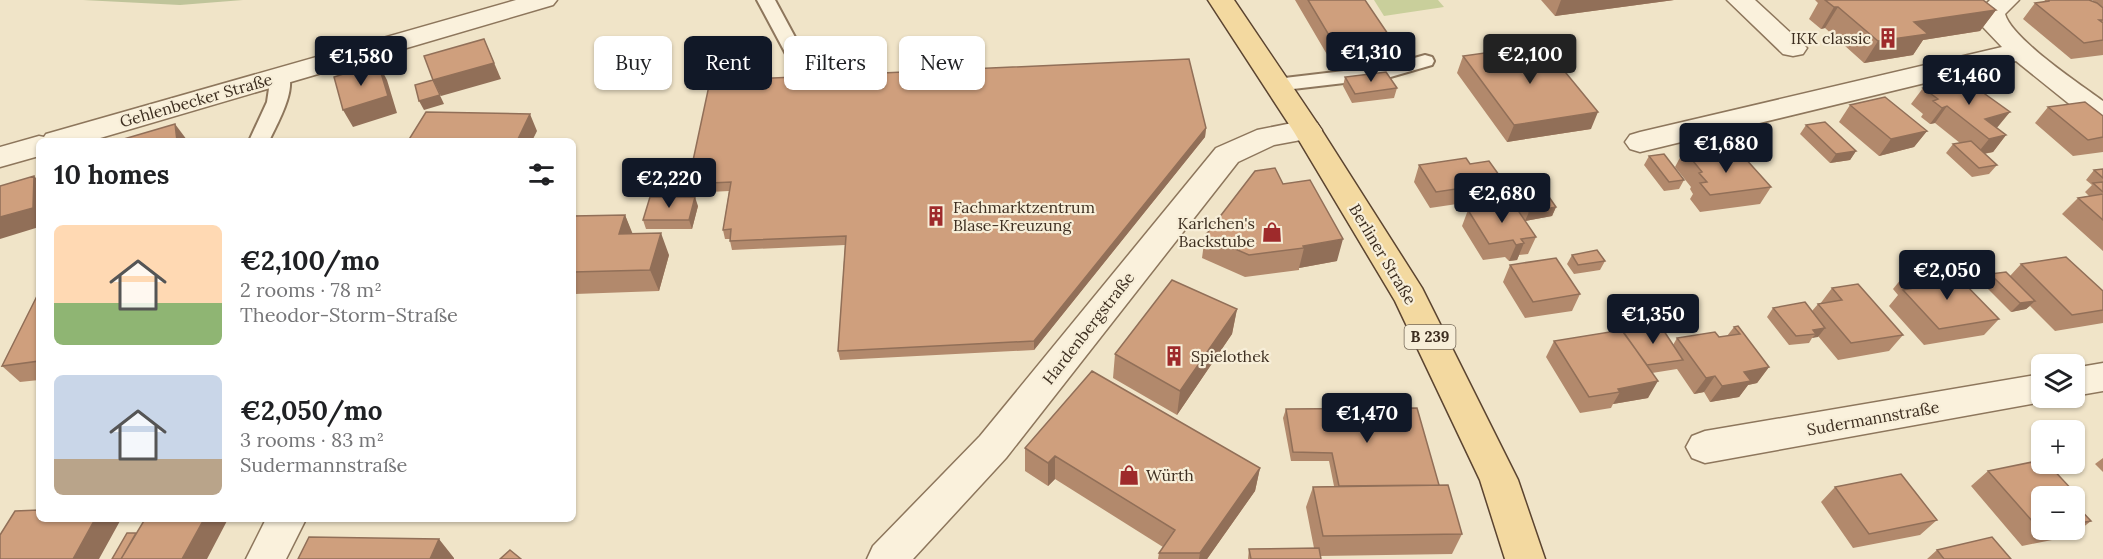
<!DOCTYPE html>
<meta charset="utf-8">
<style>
body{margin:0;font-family:Lora,serif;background:#f6f6f6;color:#202124;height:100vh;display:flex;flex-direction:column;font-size:22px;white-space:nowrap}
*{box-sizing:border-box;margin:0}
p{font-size:20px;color:#757577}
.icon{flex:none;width:33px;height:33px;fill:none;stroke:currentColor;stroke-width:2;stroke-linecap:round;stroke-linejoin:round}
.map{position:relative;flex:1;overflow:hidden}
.side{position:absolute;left:36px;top:138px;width:540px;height:384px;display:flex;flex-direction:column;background:#fff;border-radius:9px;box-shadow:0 2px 4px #0004}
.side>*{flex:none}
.banner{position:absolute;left:594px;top:36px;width:570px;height:54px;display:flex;gap:12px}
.controls{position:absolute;left:2031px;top:354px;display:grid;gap:12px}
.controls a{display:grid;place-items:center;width:54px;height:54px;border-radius:9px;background:#fff;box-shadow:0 2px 4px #0004;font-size:30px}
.price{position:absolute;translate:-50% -51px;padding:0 14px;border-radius:6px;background:#111827;color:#fff;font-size:20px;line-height:39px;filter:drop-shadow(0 2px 3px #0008)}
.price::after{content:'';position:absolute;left:50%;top:36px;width:18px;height:14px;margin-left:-9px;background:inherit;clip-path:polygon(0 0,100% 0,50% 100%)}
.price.current{background:#222;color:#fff}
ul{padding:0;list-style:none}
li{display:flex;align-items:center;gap:18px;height:150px;padding:0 18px}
li span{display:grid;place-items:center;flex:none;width:168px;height:120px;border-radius:9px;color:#555}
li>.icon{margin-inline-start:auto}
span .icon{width:72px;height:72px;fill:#fffc;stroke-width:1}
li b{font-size:26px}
h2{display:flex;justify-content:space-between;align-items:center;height:72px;padding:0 18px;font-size:26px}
.pill{padding:0 21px;border-radius:9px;background:#fff;box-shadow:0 2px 4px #0004;font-size:21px;line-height:54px}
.pill.current{background:#111827;color:#fff}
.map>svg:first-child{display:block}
</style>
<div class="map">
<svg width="2103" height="559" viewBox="0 0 2103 559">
<rect width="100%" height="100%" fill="#f0e4c8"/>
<path fill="#c9cf9b" d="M1374,0h64l6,7 -60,9z"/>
<path fill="#bfc49a" d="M83,0h160l-63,5z"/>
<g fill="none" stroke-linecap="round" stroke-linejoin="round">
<g stroke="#8d765c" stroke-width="4">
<path id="lane" d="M757,0h18l28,52 -2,4h-14z
M1425,55l7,2 2,4 -2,4 -45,13 -111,13 -7,-2 -3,-4 3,-4 7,-2 110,-13z
M280,69l7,2c11,17 -10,53 -18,70h-20l18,-39 4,-27 2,-4z"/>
</g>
<g stroke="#8d765c" stroke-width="3">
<path id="street" d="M516,0h41l-4,5 -463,136h-51v15l-39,11v-20l39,-11 5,1 2,-3z
M1727,0h28l52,48 -4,6 -10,2 -10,-2z
M1990,0h29l-14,14c7,25 75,70 98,87v24l-10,-2 -77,-62 -376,91 -10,-3 -5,-7 5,-7 10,-3 362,-85 -20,-21 -4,-14z
M1307,120l10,3 5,7 -5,7 -43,8 -36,17 -232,296 -93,101h-46l6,-13 107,-110 236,-288 41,-18z
M2103,363v28l-29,5v-28z
M2042,374v24h13l-13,4 -337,61 -13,-5 -6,-11 6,-11 13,-5z
M266,519h40l-20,40h-40z"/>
</g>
<g stroke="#5b4430" stroke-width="3">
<path id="primary" d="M1208,0h26l83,123 105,165 96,192 27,79h-40l-25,-79 -85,-179 -101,-169z"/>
</g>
<use href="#lane" fill="#faf1dc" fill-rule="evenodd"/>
<use href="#street" fill="#faf1dc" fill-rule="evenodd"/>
<use href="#primary" fill="#f3d9a0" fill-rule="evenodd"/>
</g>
<path fill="#b2896c" d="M1295,0h70l27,40 -5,17 -55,6z
M1541,0h133l-119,16z
M1815,0h168l13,10 -16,21 -57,9 -10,15 -49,8 -39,-35 -4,1 -12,-10 9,-16z
M2045,0h45l5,2 -3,-2h11v55l-32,4 -48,-40 12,-16 9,-1z
M1463,56l128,73 -84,13 -50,-69z
M1345,77l52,11 -3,10 -42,5 -9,-17z
M1923,88l74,40 9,7 -13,17 -9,2 13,11 -8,9 -17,3 -26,-24 7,-9 7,-1 -25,-20 -5,1 -9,-7 2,-3 -12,-10z
M1850,105l77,26 -13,16 -35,9 -40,-34z
M2048,107l55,9v36l-30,4 -38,-33z
M1806,125l50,26 -6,9 -20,3 -30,-29z
M1206,128l-1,9 -171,213 -194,10 -2,-9 7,-106 -113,5 -2,-9v-2h-5l-2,-9 6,-39 -39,2 -2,-9z
M1684,150l31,11 56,26 -11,17 -60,8 -10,-13 3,-5 -3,-5 1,-2 -16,-20z
M1649,156l35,24 -5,9 -15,2 -20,-26z
M1470,164l23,28 -13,2 -3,7 -47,7 -16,-26 5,-17z
M2103,169v82l-41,-37 16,-16 11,-2 -4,-4 7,-7 -6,-5 8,-10z
M1283,184l54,77 -38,7v2l-54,7 -43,-19 3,-22z
M1513,188l43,19 -4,9 -27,5 -16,-24z
M698,206l-6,23h-46l-3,-9z
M1468,210l68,27 -8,17 -9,1 -2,5 -8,1 -4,-4 -22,3 -21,-34z
M625,215l7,19 37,21 -10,36 -84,3 -2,-5v-73z
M1572,255l33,6 -5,9 -26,4 -7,-10z
M2021,264l82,27v32l-48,8 -25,-25 -4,3 -15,3 -29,-29 8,-9 20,2z
M1510,265l70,29 -8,17 -47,7 -22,-36z
M1906,273l39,11 54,35 -15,16 -60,10 -35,-39 9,-11 -5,-6z
M1832,288l71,47 -14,16 -51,9 -20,-24 -6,2 -3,5 -20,2 -22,-28 6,-9 39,3 6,-7h2z
M39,292v88l-19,2 -18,-16z
M1237,309l-5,25 -55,81 -64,-37 2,-24z
M1734,327l35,40 -12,16 -9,2 -9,12 -29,5 -6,-10 -10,2 -17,-25 -25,4 -4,25 -35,6 -2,4 -31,5 -34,-56 8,-16 69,-9 50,13 4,-7 42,-1 8,-1z
M1286,409l153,76 23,49 -10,20 -132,2 1,3h-73l1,-10 65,-1 -8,-41 7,-20 21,-1 -5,-25h-38l-8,-43z
M1025,448l235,20 -5,23 -48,68h-49l1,-6 4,-6 -108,-68 -7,7 -23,-15z
M2103,458v14l-8,-8z
M1988,471l54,25v34h32v-27l17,18 -19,15 -50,10 -51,-60z
M1835,487l102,33 -17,15 -67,13 -32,-46z
M414,519h43v1h-42z
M1937,550l74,9h-84z"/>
<path fill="#916f58" d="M1561,0h113l-119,16z
M1834,7h4l-13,21 -4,1z
M1996,10l-16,21 -57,9 -10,15 -49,8 14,-22 36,-19z
M484,39l17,40 -60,17 -8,-16z
M378,63l9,17 10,33 -44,14 -10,-17z
M437,89l7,15 -20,6 -5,-9z
M1947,106l-12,17 -5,1 12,-16z
M1598,112l-7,17 -84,13 7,-17z
M2010,112l-14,17 -11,-10z
M530,114l7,17 -5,10h-15z
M175,124l12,16v1h-10z
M1206,128l-1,9 -171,213v-9z
M1927,131l-13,16 -35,9 12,-17z
M2006,135l-13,17 -17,3 13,-16z
M1856,151l-6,9 -20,3 6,-9z
M1499,175l-6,17 -13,2 3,-9 -4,-7z
M34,176l5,5v46l-39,12v-22z
M695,197l3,9 -6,23 -3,-9z
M1556,207l-4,9 -27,5 4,-9z
M625,215l9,22 -15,-3z
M661,233l8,22 -10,36 -9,-21z
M1343,239l-6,22 -38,7 5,-20 -1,-2z
M1524,243l-7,17 -8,1 7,-16z
M2035,301l-9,8 -15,3 9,-9z
M1237,309l-5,25 -55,81 3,-24z
M1825,328l-7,9 -6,1 4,-4 -3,-4z
M1769,367l-12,16 -9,2 -9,12 -29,5 12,-16 22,-14z
M1715,376l-11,16 -10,2 12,-16z
M1658,381l-10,17 -35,6 7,-12 -2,-3z
M1055,456v23l-7,7v-23z
M1260,468l-5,23 -48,68h-8l1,-6z
M95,519h22l3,2 -21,38h-26z
M204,519h24l-21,40h-25z
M439,539l15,19v1h-24z"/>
<path fill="#cf9f7d" stroke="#916f58" stroke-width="1.5" d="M1308,0h57l27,40 -56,7z
M1825,0h158l13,10 -82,12 14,12 -50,7 -40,-34h-4z
M2049,0h40l8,3 6,5v12h-4l4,3v17l-19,3 -49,-40 14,-2z
M484,39l10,24 -61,17 -9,-24z
M1543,45l55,67 -84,13 -51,-69z
M1189,59l17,69 -172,213 -196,10 8,-115 -116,5 1,-12 -8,1 8,-48 -43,2 22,-103z
M378,63l10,33 -45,14 -9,-33z
M1386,72l11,16 -42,6 -10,-17z
M433,80l7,15 -21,6 -4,-16z
M1954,80l14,11 10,-2 32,23 -25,7 21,16 -17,4 -42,-33 -5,2 -9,-7 5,-2 -15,-11z
M1885,97l42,34 -36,8 -41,-34z
M2085,102l18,14v21l-15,3 -40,-33z
M426,112l104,2 -13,27h-109z
M1825,122l31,29 -20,3 -30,-29z
M175,124l2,17h-60z
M1971,141l26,24 -18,3 -26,-24z
M1703,148l12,13 29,-4 27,30 -61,8 -10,-12 7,-1 -8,-9 3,-1 -18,-22z
M1664,154l20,26 -15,2 -20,-26z
M1466,158l4,6 19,-3 10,14 -20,3 4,7 -47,7 -17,-27z
M1275,168l8,16 27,-4 33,59 -40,7 1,2 -55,7 -44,-19 50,-65z
M2103,169v9l-9,-8z
M34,176l-1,32 -33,9v-31z
M2103,182v10l-10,-9z
M1540,184l16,23 -27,5 -16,-24z
M2103,194v26l-25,-22z
M650,197h45l-6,23h-46z
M1513,203l23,34 -15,2 3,4 -8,2 -3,-5 -24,4 -21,-34z
M625,215l-6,19 42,-1 -11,37 -77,2v-56z
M1597,250l8,11 -27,4 -6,-10z
M2066,257l37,34v19l-31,5 -51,-51z
M1556,258l24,36 -47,8 -23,-37z
M1931,269l14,15 17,-3 37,38 -60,10 -36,-39 16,-3 -13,-14z
M2006,272l29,29 -15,2 -30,-29z
M1172,280l65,29 -57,82 -65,-37z
M1858,284l45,51 -52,8 -33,-39 24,-4 -10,-12z
M39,292v69l-37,5z
M1805,302l20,26 -12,2 3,4 -20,2 -23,-28z
M1660,325l23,35 -36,5 -24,-33z
M1738,326l31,41 -25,5 7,9 -29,5 -7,-10 -9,2 -29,-40 38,-6 4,5 21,-3 -6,-7z
M1622,330l36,51 -40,8 2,3 -31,5 -35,-56z
M1092,371l168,97 -60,85h-41l16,-23 -120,-74 -7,7 -23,-15z
M1417,408l22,77 -100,1 -7,-33 -39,-1 -7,-43z
M2042,460v4h6l28,30 -8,2h1h-27v34h8l-9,1 -53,-60z
M1901,474l36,46 -68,14 -34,-47z
M1448,485l14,49 -139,2 -10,-49z
M2074,503l17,18 -17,3z
M39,510v9h56l-22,40h-73v-24l15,-24z
M145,519h59l-22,40h-61z
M127,533h9l-15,26h-9z
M309,537l130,2 -9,20h-132z
M1992,537l19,22h-67l-7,-9z
M1319,548l2,11h-70l-2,-10z
M510,550l11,9h-21z"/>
<defs>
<g id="building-bare" transform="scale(1.62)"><path d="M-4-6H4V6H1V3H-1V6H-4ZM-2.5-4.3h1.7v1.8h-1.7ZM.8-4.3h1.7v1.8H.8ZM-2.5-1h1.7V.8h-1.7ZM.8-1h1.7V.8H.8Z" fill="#9e2a2b" stroke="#f7eed8" stroke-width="2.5" paint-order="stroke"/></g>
<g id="shop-bare" transform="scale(1.62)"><path d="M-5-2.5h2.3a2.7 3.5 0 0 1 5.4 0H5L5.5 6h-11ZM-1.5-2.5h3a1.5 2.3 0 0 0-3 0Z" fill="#9e2a2b" stroke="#f7eed8" stroke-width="2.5" paint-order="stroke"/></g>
</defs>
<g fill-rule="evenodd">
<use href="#building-bare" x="1888" y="38"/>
<use href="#building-bare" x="936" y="216"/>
<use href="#shop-bare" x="1272" y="232"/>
<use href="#building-bare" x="1174" y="356"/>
<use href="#shop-bare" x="1129" y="475"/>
</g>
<g text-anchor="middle" stroke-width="4.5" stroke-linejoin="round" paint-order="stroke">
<rect fill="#f7eed8" stroke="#756857" stroke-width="1.5" x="1404.5" y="325" width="51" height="24" rx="4.5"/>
<g font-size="15" font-weight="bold" fill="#3d2e20">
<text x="1430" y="342">B 239</text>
</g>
<g font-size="16" fill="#3d2e20" stroke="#f7eed8" text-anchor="start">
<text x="1871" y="44" text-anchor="end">IKK classic</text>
<text x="953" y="213">Fachmarktzentrum<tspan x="953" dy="18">Blase-Kreuzung</tspan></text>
<text x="1255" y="229" text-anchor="end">Karlchen's<tspan x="1255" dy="18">Backstube</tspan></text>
<text x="1191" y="362">Spielothek</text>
<text x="1146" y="481">Würth</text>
</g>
<g font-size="16" fill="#3d2e20" stroke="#f7eed8">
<text transform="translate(196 100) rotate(-16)" y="6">Gehlenbecker Straße</text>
<text transform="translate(1383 254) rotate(59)" y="6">Berliner Straße</text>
<text transform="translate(1088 328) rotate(-52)" y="6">Hardenbergstraße</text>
<text transform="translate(1873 418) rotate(-10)" y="6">Sudermannstraße</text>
</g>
</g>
</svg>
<div class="controls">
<a><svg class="icon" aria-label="layers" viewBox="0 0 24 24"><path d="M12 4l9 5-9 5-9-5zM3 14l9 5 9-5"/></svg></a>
<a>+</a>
<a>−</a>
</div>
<b class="price" style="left:1371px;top:83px">€1,310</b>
<b class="price current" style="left:1530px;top:85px">€2,100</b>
<b class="price" style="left:361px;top:87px">€1,580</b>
<b class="price" style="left:1969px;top:106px">€1,460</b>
<b class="price" style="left:1726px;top:174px">€1,680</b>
<b class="price" style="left:669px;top:209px">€2,220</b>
<b class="price" style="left:1502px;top:224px">€2,680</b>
<b class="price" style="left:1947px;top:301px">€2,050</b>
<b class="price" style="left:1653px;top:345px">€1,350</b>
<b class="price" style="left:1367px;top:444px">€1,470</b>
<div class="banner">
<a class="pill">Buy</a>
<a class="pill current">Rent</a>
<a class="pill">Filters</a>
<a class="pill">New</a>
</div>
<section class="side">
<h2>10 homes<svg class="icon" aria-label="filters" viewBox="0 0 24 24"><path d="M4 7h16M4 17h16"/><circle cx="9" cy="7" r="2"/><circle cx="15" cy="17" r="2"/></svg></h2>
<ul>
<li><span style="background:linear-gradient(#ffd9b3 65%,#8fb573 0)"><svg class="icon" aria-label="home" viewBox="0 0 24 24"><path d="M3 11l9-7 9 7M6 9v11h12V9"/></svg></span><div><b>€2,100/mo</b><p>2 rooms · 78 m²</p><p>Theodor-Storm-Straße</p></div></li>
<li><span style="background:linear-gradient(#c9d6e8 70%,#b9a48a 0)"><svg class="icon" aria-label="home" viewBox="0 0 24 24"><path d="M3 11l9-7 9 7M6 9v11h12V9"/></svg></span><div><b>€2,050/mo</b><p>3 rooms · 83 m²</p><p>Sudermannstraße</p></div></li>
</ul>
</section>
</div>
